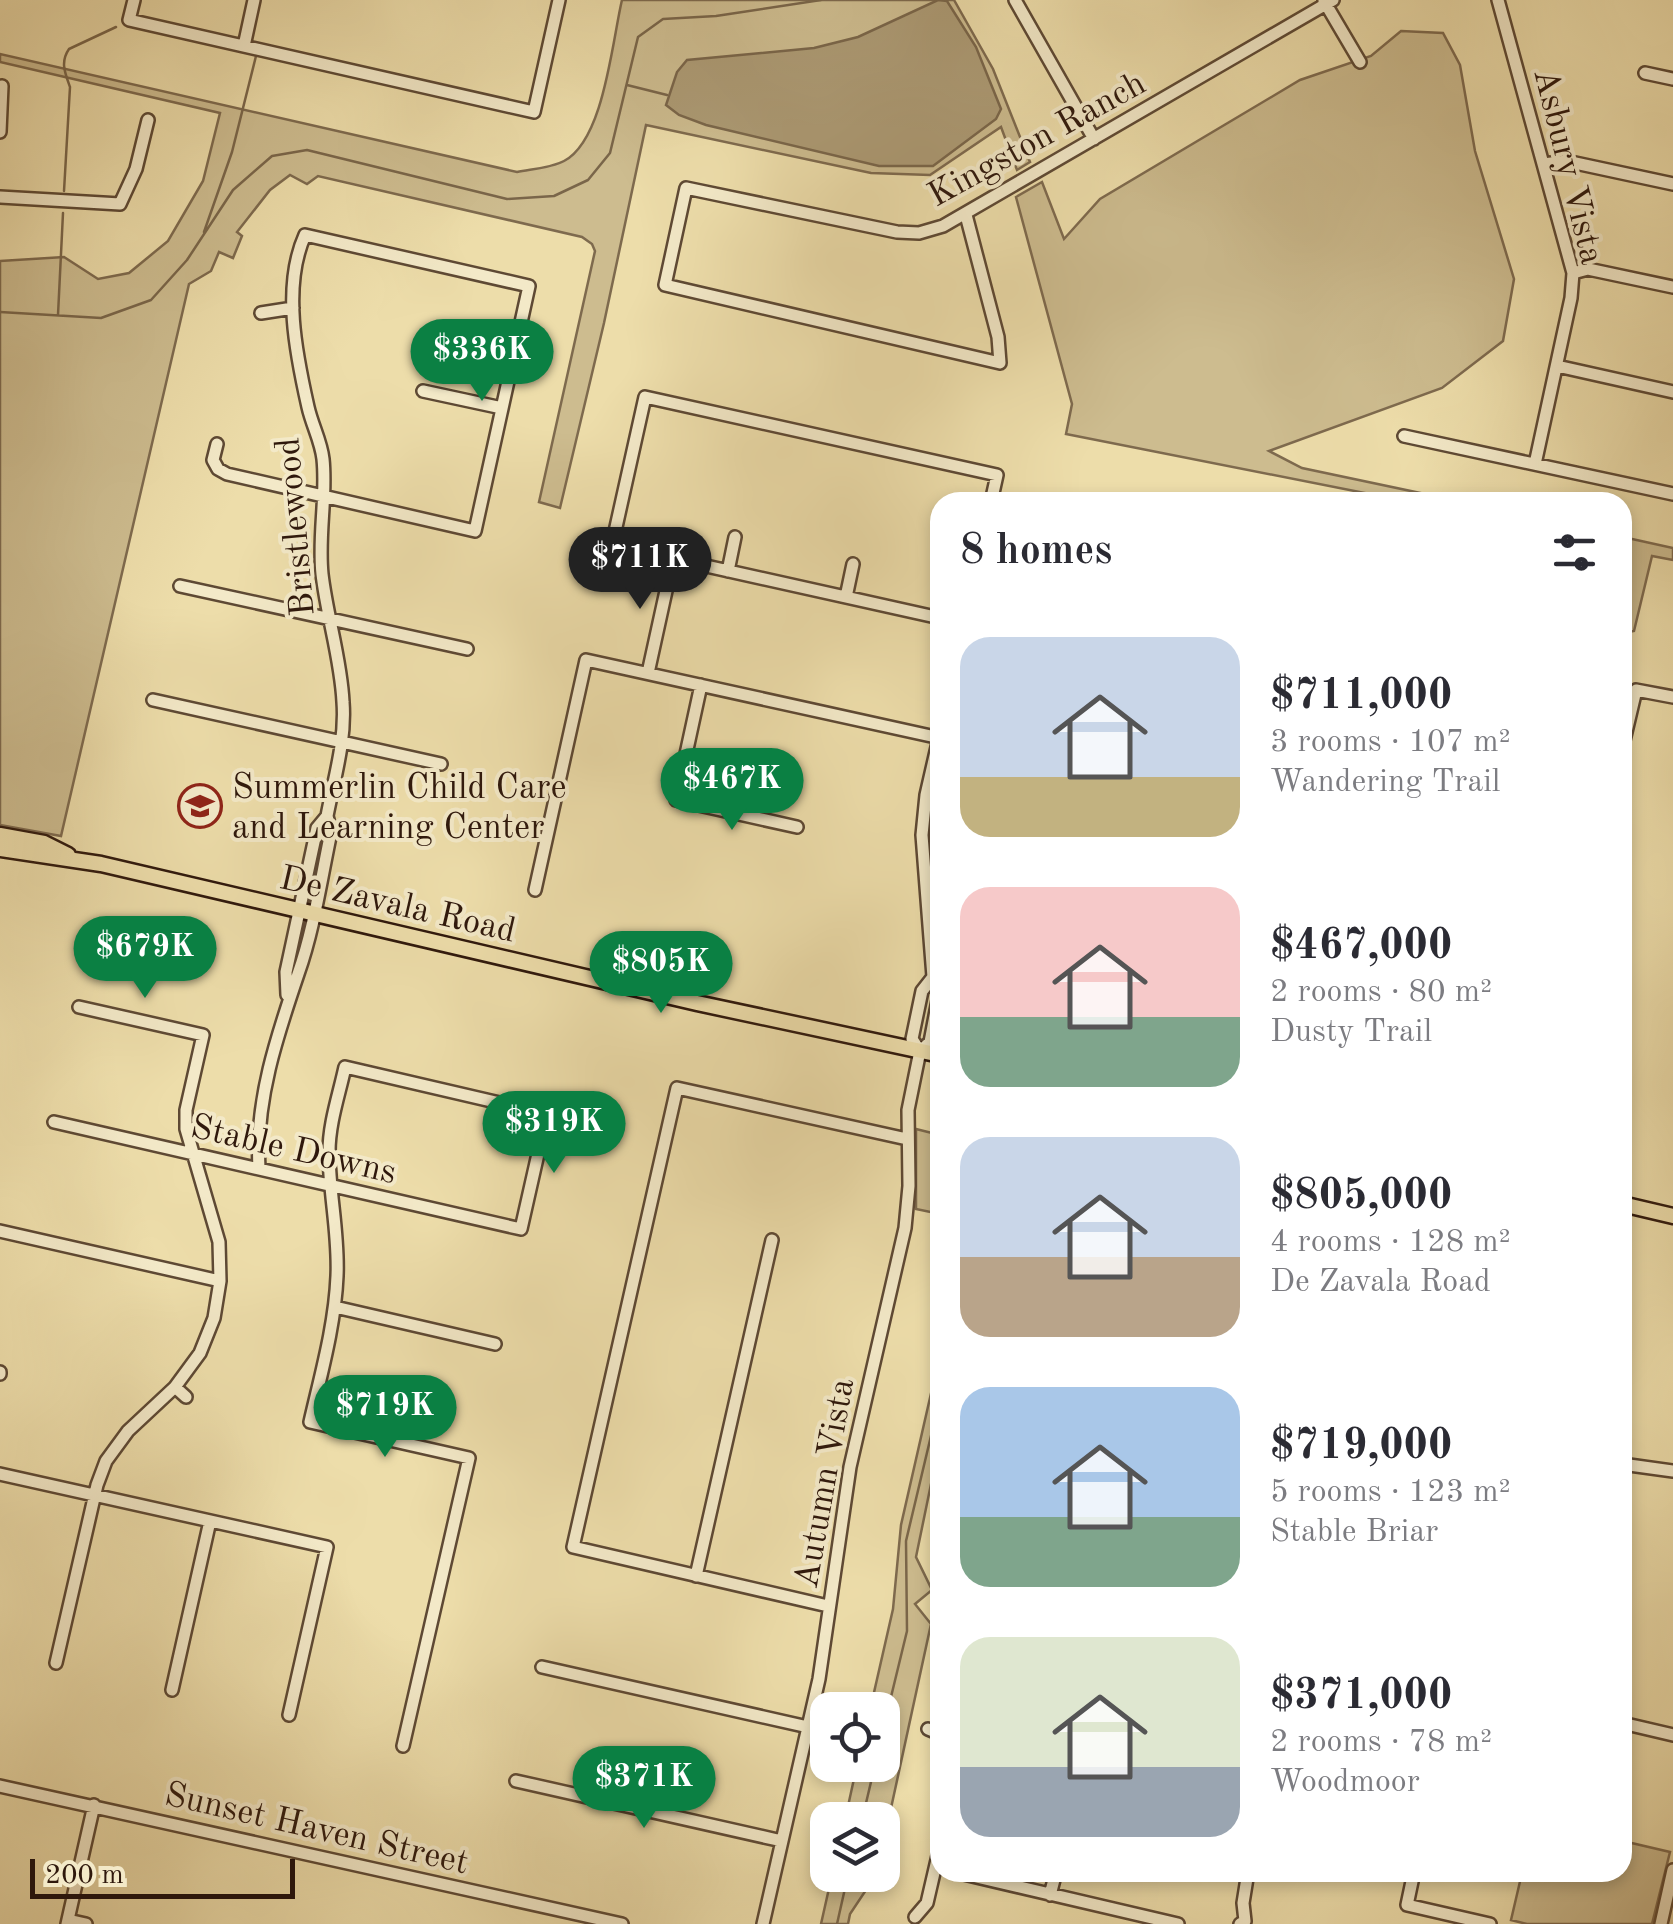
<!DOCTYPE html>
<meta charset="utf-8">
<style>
body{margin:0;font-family:"Old Standard TT",serif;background:#f2f2f3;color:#2b2b33;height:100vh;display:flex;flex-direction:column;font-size:38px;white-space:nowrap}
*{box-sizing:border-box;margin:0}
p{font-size:32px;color:#7c7c81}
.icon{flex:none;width:55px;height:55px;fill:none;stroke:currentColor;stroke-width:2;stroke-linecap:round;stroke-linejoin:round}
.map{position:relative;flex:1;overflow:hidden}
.details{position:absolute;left:930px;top:492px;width:702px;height:1390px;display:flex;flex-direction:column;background:#fff;border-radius:30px;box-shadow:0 5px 15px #0003}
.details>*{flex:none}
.tools{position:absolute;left:810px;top:1692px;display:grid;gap:20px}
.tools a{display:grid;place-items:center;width:90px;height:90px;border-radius:20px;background:#fff;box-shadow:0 5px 15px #0003;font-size:50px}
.scale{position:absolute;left:30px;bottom:25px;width:265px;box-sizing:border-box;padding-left:10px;border:5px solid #2f180c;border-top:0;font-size:28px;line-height:35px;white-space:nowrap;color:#2f180c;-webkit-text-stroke:8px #f3e9c8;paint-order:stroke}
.price{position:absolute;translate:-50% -85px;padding:0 22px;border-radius:35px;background:#0b8043;color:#fff;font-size:32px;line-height:65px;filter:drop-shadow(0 2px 5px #0008)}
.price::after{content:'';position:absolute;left:50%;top:60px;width:30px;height:22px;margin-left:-15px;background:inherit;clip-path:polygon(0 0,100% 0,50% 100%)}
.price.selected{background:#222;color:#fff}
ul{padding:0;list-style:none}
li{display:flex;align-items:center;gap:30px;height:250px;padding:0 30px}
li span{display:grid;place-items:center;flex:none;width:280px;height:200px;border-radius:30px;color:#555}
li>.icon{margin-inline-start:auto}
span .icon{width:120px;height:120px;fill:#fffc;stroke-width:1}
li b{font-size:42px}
h2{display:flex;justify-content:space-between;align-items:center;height:120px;padding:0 30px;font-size:42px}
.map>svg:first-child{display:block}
</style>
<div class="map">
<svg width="1673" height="1924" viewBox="0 0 1673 1924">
<rect width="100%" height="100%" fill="#edddaa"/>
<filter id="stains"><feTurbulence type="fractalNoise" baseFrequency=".002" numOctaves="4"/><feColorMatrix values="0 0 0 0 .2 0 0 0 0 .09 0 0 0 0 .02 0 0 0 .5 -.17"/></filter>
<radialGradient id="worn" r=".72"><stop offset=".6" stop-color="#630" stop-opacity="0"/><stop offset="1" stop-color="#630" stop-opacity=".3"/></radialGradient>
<path fill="#cdbc8f" stroke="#7e6a4e" stroke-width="2.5" d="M622,0h332l39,69 37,93 -13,8 -16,-43 -71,48 -59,-2 -225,-48 -42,198 -44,185 -21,-6 56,-251 -3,-7 -10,-7 -264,-61 -11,8 -17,-9 -20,15 -33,42 5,4 -9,22 -14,-6 -8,19 -22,13 -128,552 -61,-11v-564l64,-4 34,22 31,-6 39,-32 35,-60 17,-68 -220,-51v-8l517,118c15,-3 34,-4 47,-11 40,-21 48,-119 58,-161z
M1401,31l42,2 17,32 15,86 39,128 -11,62 -61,47 -173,63 33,17 161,34h-53l-344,-68 6,-30 -56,-207 26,-15 22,57 36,-40 200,-119 71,-24z
M1623,537l50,11v12l-21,-4 -18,75 -11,2z
M916,1129l24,6v79l-24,-5z
M940,1354v131l-9,-1 -15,73 16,33 -17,14 16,20 -48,221 -1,-25h-37l12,-55h25v-55h-12l23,-101 8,-84z
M1623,1841l47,11 -18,72h-125l-16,-4 11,-47 100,-1z
M832,1875h44l-26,39 -2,10h-27z"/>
<path fill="#ac9a74" stroke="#7a664a" stroke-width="2.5" d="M938,0l9,1 29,46 25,62 -5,10 -63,47h-54l-173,-41 -27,-10 -13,-10 11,-33 10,-12 127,-12 44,-11z"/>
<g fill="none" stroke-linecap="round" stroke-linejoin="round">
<path stroke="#7a664a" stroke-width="2.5" d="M627,85l40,10
M64,191l6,-104c-5,-14 -10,-25 -1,-38l47,-22
M204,232l28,-80 24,-96
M0,312l101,6 50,-18 36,-40 46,-70 39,-34 35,-6 200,49 47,-3 34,-16 22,-27 28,-116 25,-18 53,-3 105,-16
M58,315l5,-102
M882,1734l25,-103 -1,-90 34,-143
M862,1820l13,-55
M837,1924l11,-49"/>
<g stroke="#5e4934" stroke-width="16">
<path id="minor" d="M134,0l-5,20 405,92 25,-112
M1015,0l79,139
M1498,0l75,273 -2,25 -36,166
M1324,1l36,61
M244,46l10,-46
M1645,73l28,6
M0,132l2,-46
M1544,164l22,-3 107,23
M0,197l120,7 16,-35 12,-49
M966,215l32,122 2,26 -335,-78 21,-97 211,44 22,1 24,-7 390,-226
M1573,273l15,-4 85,18
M261,313l32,-5
M1557,366l116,26
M423,391l79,17
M1404,436l269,58
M217,444l-4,16 5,9 9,5 248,57 54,-245 -224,-51c-23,51 -9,119 3,172 4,18 13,34 15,52 4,38 -5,76 -1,115 5,43 19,85 21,128 3,39 -9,77 -16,114l4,16c-10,47 -17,97 -33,142 -21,62 -43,127 -39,194
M728,571l7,-34
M180,586l287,63
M846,597l7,-33
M940,618l-328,-73 33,-148 352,78 -6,27
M648,673l25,-114
M701,685l-25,115 121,27
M153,700l288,64
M1622,749l14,-59 37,7
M535,890l51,-230 354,78
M287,995l-1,-23 31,-144 10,-12
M920,1051l-8,-12 10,-48 11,-14
M54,1122l467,107 26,-115 -202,-47c-6,28 -16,56 -16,85 0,41 10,82 8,124 -2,49 -16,98 -27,146l159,36 -66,288
M0,1231l220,50
M335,1307l160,37
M0,1374v-2
M175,1387l11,10
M1622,1464l51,7
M0,1474l327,73 -38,168
M696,1576l76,-336
M828,1606l-255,-59 104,-459 230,51
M56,1663l41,-178 9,-24 22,-30 47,-44 25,-34 14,-35 6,-37 -1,-39 -33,-113v-19l17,-75 -124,-28
M542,1667l266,60
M172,1690l38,-169
M1622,1723l51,12
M928,1729l12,5
M516,1781l266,60
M0,1786l622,138
M955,1872l223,52
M1414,1872l-7,33 83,19
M1050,1895l6,-23
M915,1917l12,-14 13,-56
M68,1920l18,4
M67,1924l27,-119
M763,1924l56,-245 31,-212 55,-239 4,-42 -1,-76 12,-59 10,-9 9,-47 -6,-18 -11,-142 4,-40 14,-61
M1240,1924l5,-3 -2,-18 5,-31
M1661,1924l12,-54"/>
</g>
<g stroke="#2f180c" stroke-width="19">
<path id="major" d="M0,835l44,8 24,12
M0,849l101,15 596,139 243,52
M1622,1204l51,12"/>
</g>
<use href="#minor" stroke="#f3e9c8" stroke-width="11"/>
<use href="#major" stroke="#edddaa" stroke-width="14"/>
</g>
<defs>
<g id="school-ring" transform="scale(2.25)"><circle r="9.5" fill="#f3e9c8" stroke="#8f2418" stroke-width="1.5"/><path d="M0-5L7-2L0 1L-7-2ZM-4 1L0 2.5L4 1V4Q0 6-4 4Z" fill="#8f2418"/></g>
</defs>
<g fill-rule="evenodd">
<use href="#school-ring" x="200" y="806"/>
</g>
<g text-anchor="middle" stroke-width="8" stroke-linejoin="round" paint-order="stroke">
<g font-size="35" fill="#2f180c" stroke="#f3e9c8">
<text transform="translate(1036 138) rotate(-29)" y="12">Kingston Ranch</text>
<text transform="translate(1570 166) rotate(76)" y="12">Asbury Vista</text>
<text transform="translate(294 527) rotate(-95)" y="12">Bristlewood</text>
<text transform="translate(398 903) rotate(13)" y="12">De Zavala Road</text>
<text transform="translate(294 1148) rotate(13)" y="12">Stable Downs</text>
<text transform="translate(823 1483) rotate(-80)" y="12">Autumn Vista</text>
<text transform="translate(317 1827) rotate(13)" y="12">Sunset Haven Street</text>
</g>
<g font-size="35" fill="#2f180c" stroke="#f3e9c8" text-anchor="start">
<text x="232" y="798">Summerlin Child Care<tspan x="232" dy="40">and Learning Center</tspan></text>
</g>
</g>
<rect width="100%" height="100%" filter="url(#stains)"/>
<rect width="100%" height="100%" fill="url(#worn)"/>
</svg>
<div class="tools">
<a><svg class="icon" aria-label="locate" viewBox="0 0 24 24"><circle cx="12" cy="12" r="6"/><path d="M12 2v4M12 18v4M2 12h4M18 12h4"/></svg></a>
<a><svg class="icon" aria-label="layers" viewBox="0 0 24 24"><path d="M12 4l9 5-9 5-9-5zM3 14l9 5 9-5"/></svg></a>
</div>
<div class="scale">200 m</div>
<b class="price" style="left:482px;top:404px">$336K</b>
<b class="price selected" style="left:640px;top:612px">$711K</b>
<b class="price" style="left:732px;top:833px">$467K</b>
<b class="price" style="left:145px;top:1001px">$679K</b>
<b class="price" style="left:661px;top:1016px">$805K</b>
<b class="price" style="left:554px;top:1176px">$319K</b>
<b class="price" style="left:385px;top:1460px">$719K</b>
<b class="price" style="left:644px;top:1831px">$371K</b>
<section class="details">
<h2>8 homes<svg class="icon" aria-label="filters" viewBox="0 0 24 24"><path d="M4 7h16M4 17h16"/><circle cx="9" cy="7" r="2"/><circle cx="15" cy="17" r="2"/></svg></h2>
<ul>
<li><span style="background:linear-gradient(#c9d6e8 70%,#c2b280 0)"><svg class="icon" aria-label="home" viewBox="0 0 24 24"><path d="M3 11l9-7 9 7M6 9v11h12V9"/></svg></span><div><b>$711,000</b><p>3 rooms · 107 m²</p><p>Wandering Trail</p></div></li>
<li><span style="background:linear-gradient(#f6c9c9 65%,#7fa58c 0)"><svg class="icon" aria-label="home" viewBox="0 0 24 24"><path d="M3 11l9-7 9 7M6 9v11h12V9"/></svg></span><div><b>$467,000</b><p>2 rooms · 80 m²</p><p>Dusty Trail</p></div></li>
<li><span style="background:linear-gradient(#c9d6e8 60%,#b9a48a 0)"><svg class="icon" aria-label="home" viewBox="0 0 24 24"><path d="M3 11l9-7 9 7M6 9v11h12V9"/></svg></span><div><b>$805,000</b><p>4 rooms · 128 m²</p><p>De Zavala Road</p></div></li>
<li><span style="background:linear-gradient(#a9c7e8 65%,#7fa58c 0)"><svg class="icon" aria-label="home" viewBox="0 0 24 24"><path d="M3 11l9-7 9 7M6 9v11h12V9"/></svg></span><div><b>$719,000</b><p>5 rooms · 123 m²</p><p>Stable Briar</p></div></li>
<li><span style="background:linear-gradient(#dfe7d0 65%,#9aa5b1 0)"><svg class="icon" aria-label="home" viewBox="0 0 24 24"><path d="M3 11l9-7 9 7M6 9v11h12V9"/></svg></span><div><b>$371,000</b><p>2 rooms · 78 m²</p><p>Woodmoor</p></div></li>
</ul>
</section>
</div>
